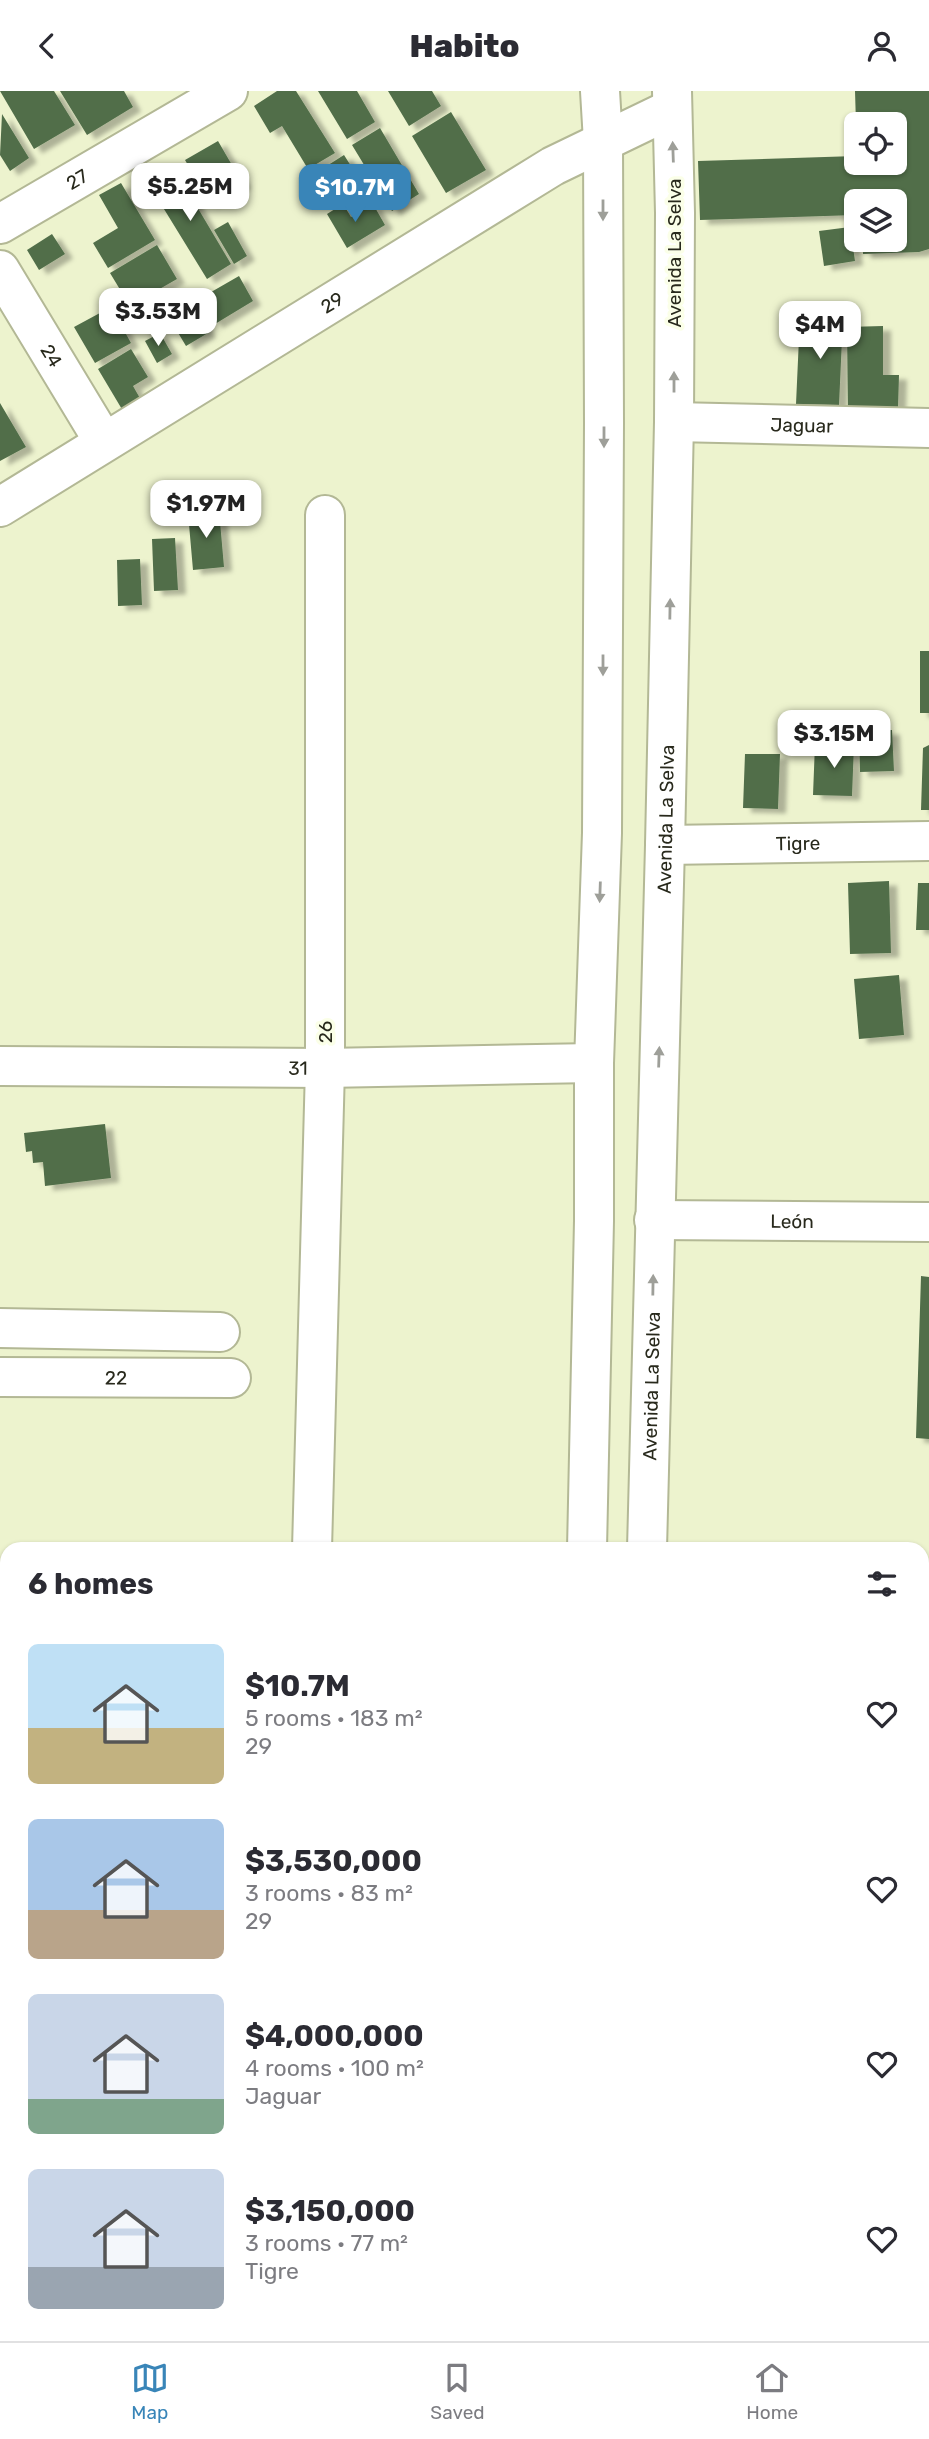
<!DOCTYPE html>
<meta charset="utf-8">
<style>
body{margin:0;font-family:Rubik,sans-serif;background:#f7f7f7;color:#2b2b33;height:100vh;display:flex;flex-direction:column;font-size:26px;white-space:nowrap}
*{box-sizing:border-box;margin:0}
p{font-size:23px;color:#7c7c81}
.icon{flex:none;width:38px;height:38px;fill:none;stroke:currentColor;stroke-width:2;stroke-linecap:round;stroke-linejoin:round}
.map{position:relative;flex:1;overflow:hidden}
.details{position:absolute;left:0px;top:1451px;width:929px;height:800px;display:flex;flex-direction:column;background:#fff;border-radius:21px 21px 0 0;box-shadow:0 2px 5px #0004}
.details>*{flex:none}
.tools{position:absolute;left:844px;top:21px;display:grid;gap:14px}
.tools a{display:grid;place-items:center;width:63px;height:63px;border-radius:10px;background:#fff;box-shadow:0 2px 5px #0004;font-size:35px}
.price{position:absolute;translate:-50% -60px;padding:0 16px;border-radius:14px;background:#fff;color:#222;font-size:23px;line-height:46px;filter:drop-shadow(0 2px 4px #0008)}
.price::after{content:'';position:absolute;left:50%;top:42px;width:21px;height:16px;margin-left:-10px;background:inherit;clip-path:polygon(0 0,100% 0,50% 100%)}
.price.selected{background:#3985b8;color:#fff}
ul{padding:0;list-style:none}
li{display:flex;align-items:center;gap:21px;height:175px;padding:0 28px}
li span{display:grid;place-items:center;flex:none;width:196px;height:140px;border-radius:10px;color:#555}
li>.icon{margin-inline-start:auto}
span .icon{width:84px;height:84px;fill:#fffc;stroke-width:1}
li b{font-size:30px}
h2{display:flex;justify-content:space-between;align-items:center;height:84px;padding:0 28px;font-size:30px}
header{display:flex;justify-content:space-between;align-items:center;height:91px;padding:0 28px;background:#fff;font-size:32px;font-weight:800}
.dock{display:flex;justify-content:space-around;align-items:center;height:98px;border-top:2px solid #e1e1e2;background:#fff;font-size:19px;color:#7c7c81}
.dock a{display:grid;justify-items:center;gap:4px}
.dock .selected{color:#3985b8}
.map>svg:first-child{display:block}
</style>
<header><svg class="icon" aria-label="back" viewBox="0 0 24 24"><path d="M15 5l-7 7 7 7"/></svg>Habito<svg class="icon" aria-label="person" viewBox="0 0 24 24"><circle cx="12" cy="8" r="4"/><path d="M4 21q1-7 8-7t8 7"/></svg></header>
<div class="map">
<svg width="929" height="2250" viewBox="0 0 929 2250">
<defs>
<filter id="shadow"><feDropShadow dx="8" dy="4.5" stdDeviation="2" flood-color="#0004"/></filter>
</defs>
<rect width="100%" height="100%" fill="#edf3ce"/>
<path fill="#516e4a" filter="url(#shadow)" d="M0,0h54l21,34 -41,24z
M60,0h64l9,16 -46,28z
M277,0h19l39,62 -27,16 -26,-43 -12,7 -16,-27z
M318,0h39l18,31 -28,17z
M388,0h44l9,15 -32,20z
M855,0h74v158l-10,3 -56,2 -1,-14h32v-39h-38v14l-156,5 -2,-59 158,-5v7h38v-39h-38z
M451,21l35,58 -40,23 -34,-57z
M2,23l27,44 -19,13 -10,-16z
M380,37l39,66 -27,17 -40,-66z
M218,50l25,43 -33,19 -25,-43z
M344,64l14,22 -42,25 -9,-15 11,-6 -4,-7z
M174,77l57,96 -24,15 -59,-96z
M121,92l34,57 -47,28 -15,-25 25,-15 -19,-33z
M343,113l8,13 22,-13 12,21 -38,23 -20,-34z
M228,131l19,34 -13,8 -20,-34z
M850,136l5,34 -31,5 -5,-35z
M52,143l13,20 -26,16 -12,-20z
M157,154l20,34 -47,27 -20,-33z
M239,185l14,25 -38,23 -16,-25z
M165,199l11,19 -33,20 -11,-19z
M191,212l17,30 -22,13 -18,-30z
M111,216l20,36 -36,20 -21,-36z
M800,225l43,1 -4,88 -43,-1z
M883,235v49h16l-1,32h-13l-1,9h-36l-1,-89z
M160,242l12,21 -15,9 -12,-22z
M131,258l17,28 -15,9 8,14 -18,11 -25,-42z
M0,312l26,44 -26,14z
M219,419l5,57 -31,3 -5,-57z
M175,447l3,52 -24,1 -2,-52z
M140,468l2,46 -24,1 -1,-46z
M920,560h9v62h-9z
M892,639l2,41 -34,1 -1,-41z
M815,653l39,1 -2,51 -39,-1z
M929,654v65h-8l2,-62z
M745,663h35l-2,55 -35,-1z
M889,790l2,72 -41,1 -2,-71z
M918,792h11v47h-13z
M899,884l5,60 -45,4 -5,-60z
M105,1033l6,54 -66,8 -2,-24 -10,1 -1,-12 -6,1 -2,-19z
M921,1185l8,1v162l-13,-1z
M922,2115l7,1v25h-7z
M922,2146l7,1v24h-7z
M386,2244h40v3l-40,2z"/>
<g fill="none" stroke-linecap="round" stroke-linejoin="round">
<g stroke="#b3b895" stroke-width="42">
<g id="street">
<path id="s1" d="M0,133l228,-133"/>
<path id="s2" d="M0,179l104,172"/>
<path id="s3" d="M674,331l255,6"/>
<path id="s4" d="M0,416l553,-341 118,-57"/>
<path id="s5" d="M665,754l264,-4"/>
<path id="s6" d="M0,975l325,2 269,-5"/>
<path id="s7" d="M654,1129l275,2"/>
<path d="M0,1237l220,4"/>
<path id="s8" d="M0,1286l231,1"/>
<path d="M312,1458l13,-481v-553"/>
<path d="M0,1542l7,-1"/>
<path d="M922,1547h7"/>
<path d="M922,1960h7"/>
</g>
</g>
<g stroke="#b3b895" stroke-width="42">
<g id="secondary">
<path d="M587,1458l7,-328v-158l8,-230 2,-410 -1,-282 -3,-50"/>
<path id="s9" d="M647,1458l18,-704 9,-423 1,-209 -3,-122"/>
<path d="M582,2244v6"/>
<path d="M649,2244v6"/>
</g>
</g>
<use href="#street" stroke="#fff" stroke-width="38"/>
<use href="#secondary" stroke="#fff" stroke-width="38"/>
</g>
<defs><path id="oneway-solid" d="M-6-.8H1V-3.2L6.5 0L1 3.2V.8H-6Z" transform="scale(1.75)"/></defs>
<g fill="#9e9f99">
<use href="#oneway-solid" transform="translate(673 61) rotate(-92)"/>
<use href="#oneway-solid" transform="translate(603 119) rotate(90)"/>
<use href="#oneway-solid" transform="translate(674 291) rotate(-90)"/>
<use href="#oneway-solid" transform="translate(604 346) rotate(90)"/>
<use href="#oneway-solid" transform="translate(670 518) rotate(-89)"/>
<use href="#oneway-solid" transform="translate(603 574) rotate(90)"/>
<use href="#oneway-solid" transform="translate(600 801) rotate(92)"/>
<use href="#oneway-solid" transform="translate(659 966) rotate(-88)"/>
<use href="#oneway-solid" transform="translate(653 1194) rotate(-89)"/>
</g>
<g text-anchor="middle" stroke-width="7" stroke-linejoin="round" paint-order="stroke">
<g font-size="19" fill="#28291c" stroke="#fbffe8">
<text dy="7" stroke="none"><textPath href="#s1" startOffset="89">27</textPath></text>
<text transform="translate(674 162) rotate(-90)" y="7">Avenida La Selva</text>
<text dy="7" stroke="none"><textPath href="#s4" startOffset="390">29</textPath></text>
<text dy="7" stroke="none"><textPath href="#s2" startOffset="100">24</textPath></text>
<text dy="7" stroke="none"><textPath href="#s3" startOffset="128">Jaguar</textPath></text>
<text dy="7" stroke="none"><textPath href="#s9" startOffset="730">Avenida La Selva</textPath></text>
<text dy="7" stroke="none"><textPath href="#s5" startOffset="133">Tigre</textPath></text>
<text transform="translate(325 941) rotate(-90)" y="7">26</text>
<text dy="7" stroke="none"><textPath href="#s6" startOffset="298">31</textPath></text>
<text dy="7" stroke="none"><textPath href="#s7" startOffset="138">León</textPath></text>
<text dy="7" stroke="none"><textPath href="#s8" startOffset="116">22</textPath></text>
<text dy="7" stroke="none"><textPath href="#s9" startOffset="163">Avenida La Selva</textPath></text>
</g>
</g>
</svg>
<div class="tools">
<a><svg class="icon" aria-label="locate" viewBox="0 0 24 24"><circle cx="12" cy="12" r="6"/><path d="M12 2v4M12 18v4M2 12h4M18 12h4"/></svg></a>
<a><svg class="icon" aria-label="layers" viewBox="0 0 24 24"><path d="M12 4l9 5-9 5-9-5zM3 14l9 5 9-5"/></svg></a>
</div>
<b class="price" style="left:190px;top:132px">$5.25M</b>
<b class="price selected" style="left:355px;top:133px">$10.7M</b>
<b class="price" style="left:158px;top:257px">$3.53M</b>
<b class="price" style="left:820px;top:270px">$4M</b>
<b class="price" style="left:206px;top:449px">$1.97M</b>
<b class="price" style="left:834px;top:679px">$3.15M</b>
<section class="details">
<h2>6 homes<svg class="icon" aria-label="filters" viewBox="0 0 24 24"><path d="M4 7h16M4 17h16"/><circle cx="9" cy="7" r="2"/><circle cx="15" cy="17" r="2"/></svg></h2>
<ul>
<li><span style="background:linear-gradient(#bfe0f5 60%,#c2b280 0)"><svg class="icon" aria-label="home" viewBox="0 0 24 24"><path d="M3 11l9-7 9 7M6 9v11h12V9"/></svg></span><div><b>$10.7M</b><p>5 rooms · 183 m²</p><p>29</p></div><svg class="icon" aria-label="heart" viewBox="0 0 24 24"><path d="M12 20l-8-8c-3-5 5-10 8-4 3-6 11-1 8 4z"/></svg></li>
<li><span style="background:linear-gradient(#a9c7e8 65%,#b9a48a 0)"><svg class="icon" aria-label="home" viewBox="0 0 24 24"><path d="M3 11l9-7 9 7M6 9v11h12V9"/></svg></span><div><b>$3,530,000</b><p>3 rooms · 83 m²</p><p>29</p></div><svg class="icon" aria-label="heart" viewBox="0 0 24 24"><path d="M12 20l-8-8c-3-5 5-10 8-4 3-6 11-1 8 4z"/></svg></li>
<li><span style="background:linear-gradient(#c9d6e8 75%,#7fa58c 0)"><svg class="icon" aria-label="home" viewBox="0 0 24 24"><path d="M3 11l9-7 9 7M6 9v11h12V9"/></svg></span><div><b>$4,000,000</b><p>4 rooms · 100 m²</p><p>Jaguar</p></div><svg class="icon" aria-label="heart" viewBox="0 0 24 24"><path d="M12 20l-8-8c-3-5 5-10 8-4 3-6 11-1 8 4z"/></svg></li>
<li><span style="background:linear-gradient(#c9d6e8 70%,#9aa5b1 0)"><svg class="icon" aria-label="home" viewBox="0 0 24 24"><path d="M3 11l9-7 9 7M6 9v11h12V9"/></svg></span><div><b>$3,150,000</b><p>3 rooms · 77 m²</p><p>Tigre</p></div><svg class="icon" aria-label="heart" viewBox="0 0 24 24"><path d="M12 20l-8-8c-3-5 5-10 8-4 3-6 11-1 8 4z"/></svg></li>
</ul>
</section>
</div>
<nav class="dock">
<a class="selected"><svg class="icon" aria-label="map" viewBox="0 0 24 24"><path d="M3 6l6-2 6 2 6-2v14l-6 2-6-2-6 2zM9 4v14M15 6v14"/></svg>Map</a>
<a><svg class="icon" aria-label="saved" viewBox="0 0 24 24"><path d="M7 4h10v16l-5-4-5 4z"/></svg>Saved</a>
<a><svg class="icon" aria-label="home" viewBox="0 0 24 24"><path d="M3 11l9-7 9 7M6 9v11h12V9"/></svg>Home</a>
</nav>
